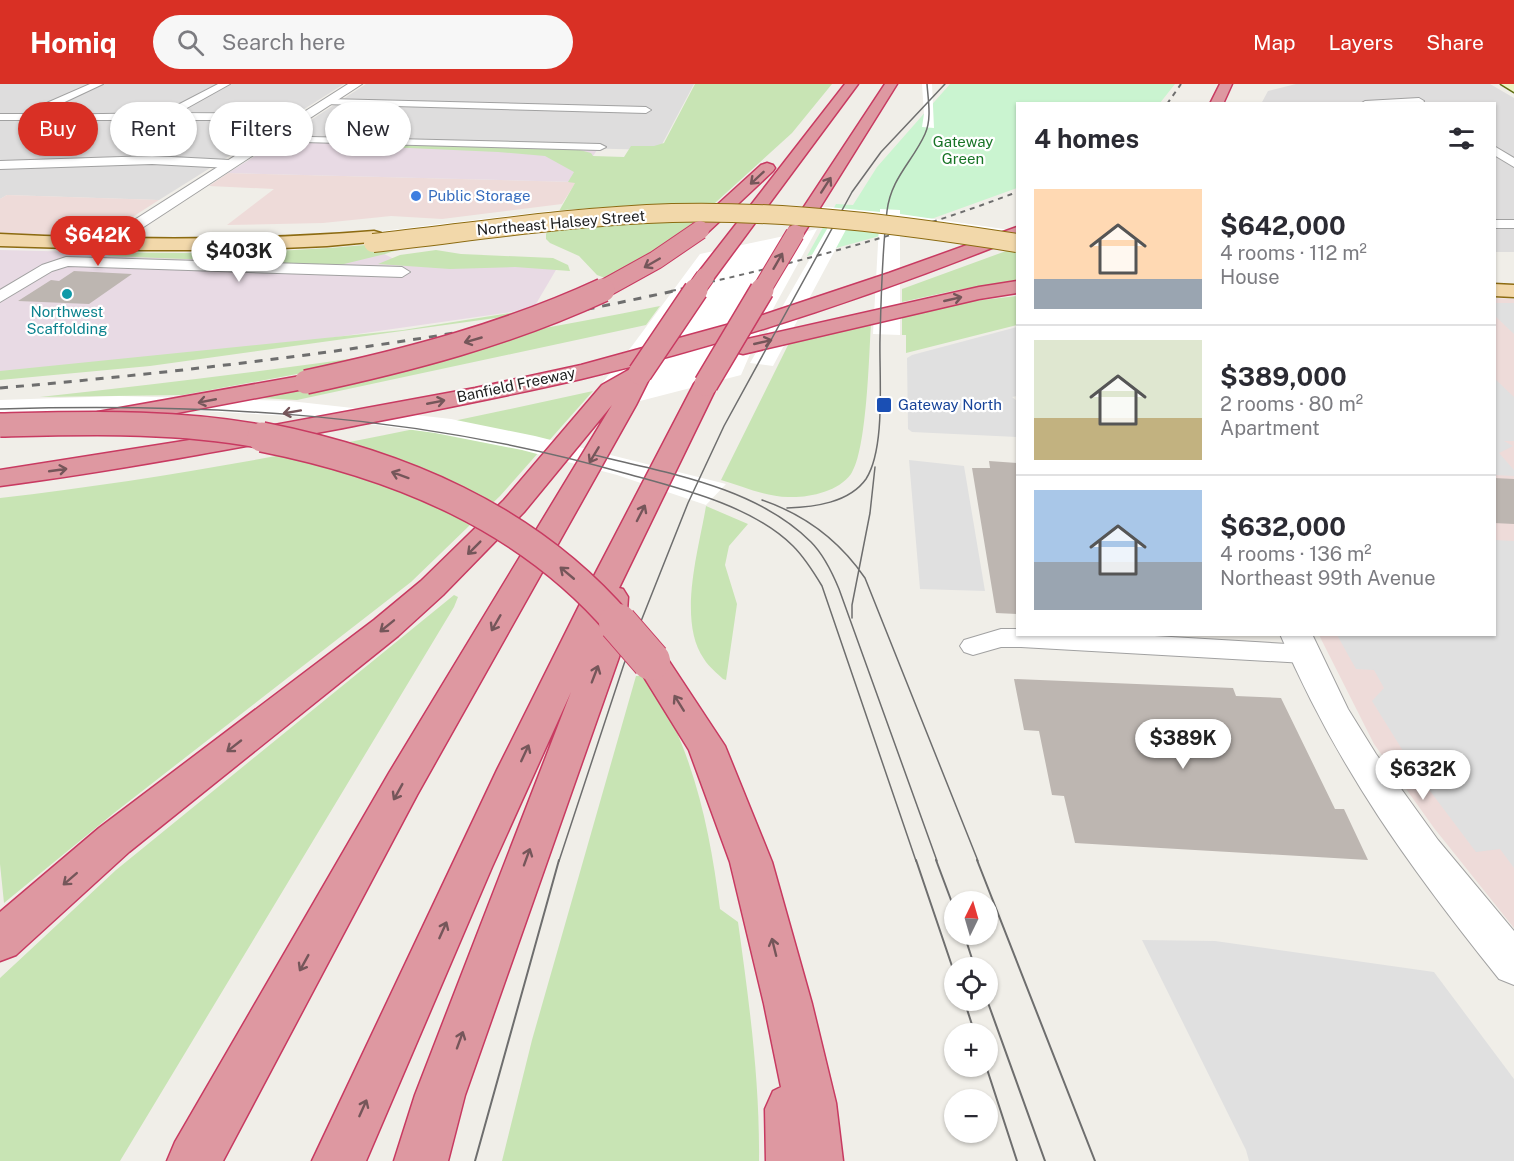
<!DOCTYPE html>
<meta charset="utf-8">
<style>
body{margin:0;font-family:"Public Sans",sans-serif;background:#f7f7f7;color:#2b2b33;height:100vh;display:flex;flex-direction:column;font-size:22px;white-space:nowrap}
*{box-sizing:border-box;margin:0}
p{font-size:20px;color:#7c7c81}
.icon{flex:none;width:33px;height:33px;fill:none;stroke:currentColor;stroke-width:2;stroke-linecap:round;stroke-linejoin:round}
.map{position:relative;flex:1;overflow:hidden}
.side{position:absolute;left:1016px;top:18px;width:480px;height:534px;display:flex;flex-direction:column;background:#fff;border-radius:0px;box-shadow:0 2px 4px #0004}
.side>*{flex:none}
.banner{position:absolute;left:18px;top:18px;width:570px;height:54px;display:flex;gap:12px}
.needle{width:39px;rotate:5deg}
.fabs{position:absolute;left:944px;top:807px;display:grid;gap:12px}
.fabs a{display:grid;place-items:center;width:54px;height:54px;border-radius:50%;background:#fff;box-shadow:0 2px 4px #0004;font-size:30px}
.price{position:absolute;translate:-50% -51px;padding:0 14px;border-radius:21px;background:#fff;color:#222;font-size:20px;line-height:39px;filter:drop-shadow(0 2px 3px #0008)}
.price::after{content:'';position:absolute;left:50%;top:36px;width:18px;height:14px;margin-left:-9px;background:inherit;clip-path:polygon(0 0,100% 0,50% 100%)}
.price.on{background:#d93025;color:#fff}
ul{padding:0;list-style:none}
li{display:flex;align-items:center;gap:18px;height:150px;padding:0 18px}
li+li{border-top:2px solid #e1e1e2}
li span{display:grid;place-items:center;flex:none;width:168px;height:120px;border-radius:0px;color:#555}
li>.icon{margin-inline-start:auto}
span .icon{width:72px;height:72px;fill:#fffc;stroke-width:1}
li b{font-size:26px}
h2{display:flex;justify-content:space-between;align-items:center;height:72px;padding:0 18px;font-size:26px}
.pill{padding:0 21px;border-radius:27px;background:#fff;box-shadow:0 2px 4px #0004;font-size:21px;line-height:54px}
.pill.on{background:#d93025;color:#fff}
header{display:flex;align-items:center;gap:36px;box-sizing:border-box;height:84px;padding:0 30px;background:#d93025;color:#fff}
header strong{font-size:28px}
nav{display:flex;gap:33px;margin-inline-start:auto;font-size:21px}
.search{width:420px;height:54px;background:#f7f7f7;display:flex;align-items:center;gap:15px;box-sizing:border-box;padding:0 21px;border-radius:33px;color:#7c7c81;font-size:22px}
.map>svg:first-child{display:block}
</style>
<header>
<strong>Homiq</strong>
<div class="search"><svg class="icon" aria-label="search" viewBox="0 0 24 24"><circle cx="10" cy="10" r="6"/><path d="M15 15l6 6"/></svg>Search here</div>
<nav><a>Map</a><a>Layers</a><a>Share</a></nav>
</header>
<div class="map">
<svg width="1514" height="1077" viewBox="0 0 1514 1077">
<rect width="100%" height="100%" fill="#f0eee8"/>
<path fill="#dedddd" d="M0,0h344l-185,116 -152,-5 -7,4z
M366,0h328l-35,66 -380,-9z
M1296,0h194l24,14v154h-20v-148h-233l7,-13z"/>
<path fill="#eedbd9" d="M228,89l348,9 -14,22 -120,15 -51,-3 -68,7 -96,2 47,-36 -65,-3z
M7,111l152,5 -53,34 -14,3 -92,-4v-34z
M1494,214l20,1v629l-80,-100 -60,-84 -55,-109 175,-1z"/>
<path fill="#e8dae4" d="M279,57l318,9 -21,32 -348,-9z
M369,162l23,12 168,5 -27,46 -295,42 -238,22v-123l209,5 71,-2z"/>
<path fill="#c8e4b4" d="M695,0h137l-40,49 -99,90 -39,27 -49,28 -8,-3 -18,-19 -29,-13 -4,-4v-5l29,-51 -7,-1 6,-10 -29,-16 -47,-4 -111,-5 3,-3 186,5 15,4 2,3 31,1 7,-11h23l10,-3z
M418,156l-11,7 -22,7 -45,11 -233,-9 8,-4c102,3 202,-1 303,-12z
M1017,163v34l-60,9 -55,12v-13z
M436,166l25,4 92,4 15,7 2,6 -55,-4 -65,2 -72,-5 22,-9z
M1017,212v29l-111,28v-18h-4v-21l63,-12z
M660,222l-14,19 -349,75 -37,-2 65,-13 -6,-15 -136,25 -143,2c208,-23 415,-49 620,-91z
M529,226l-4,4 -375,52 -150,14v-9l403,-41z
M871,239c-2,32 -4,128 -20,151 -13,18 -43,24 -63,23 -22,0 -46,-11 -67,-17l69,-139z
M593,307l-93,105 -89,86 -297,231 -110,90 -4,-39v-366c200,-23 397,-64 593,-107z
M706,422l42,18 -19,22 -4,19 12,39 -11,76 -3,-1c-6,-6 -14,-12 -19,-20 -27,-39 -5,-110 2,-153z
M454,511l4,2 -4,10 -334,554h-120v-183l116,-108z
M636,592h9c9,16 21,32 28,48 27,58 39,122 47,185l18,13c11,79 22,159 21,239h-257l30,-121z"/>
<path fill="#caf4d0" d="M950,0h225l-15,19 -143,1v84l-119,43 -91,25 29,-52 17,1 24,-38z"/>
<path fill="#e0e0e0" d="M1494,219h20v31l-20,-19z
M1017,243v69l-5,1 5,4v36l-105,-5 -4,-3 -1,-71 5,-3z
M1494,294l20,19v44h-10l9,5 -14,7 15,17v6l-20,-1z
M909,376l55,6 21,125 -65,-2z
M1494,456l20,1v327l-14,-19 -24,3 -58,-77 -46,-74 12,-13 -10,-18 -18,-1 -19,-34 157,-1z
M1142,856l73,1 219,31 80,107v82h-265l-3,-11z"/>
<path fill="#fff" d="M922,0h10l2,44 -12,-1 2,-13z
M721,119l107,4 52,5v-3l20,1v4l117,17v16l-117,-19v107l-27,-1 6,-108 -168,-10 -294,25 -43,-9 176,-21 87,-6z
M831,138l18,2 -76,142 -23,-3z
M817,145l-60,109 -16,37 -167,43 58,-72 68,-92z
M119,312l171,5 161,18 84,17 191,48 -20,21 -89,-30 -95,-25 -87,-17 -110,-15 -158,-9 -167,4v-13z"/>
<path fill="#bdb6b1" d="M74,187l58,3 -43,30 -71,-3 33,-21 8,1z
M989,377l28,2v151l-21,-1 -24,-145h18z
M1494,394l20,1v45l-20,-1z
M1014,595l219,9 3,8 45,2 54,111h9l24,51 -293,-17 -11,-47 -12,-1 -13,-64 -15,-1z"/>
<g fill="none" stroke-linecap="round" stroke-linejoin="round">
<g stroke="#a1a1a1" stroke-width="2">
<path id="minor" d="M90,0h13l-66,31 131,-2v-3l50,-26h12l-52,29 127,1 5,3 -5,3h-305v-6h25l1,-2z
M1419,14l5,3 -1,2 -63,1 5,-3z
M328,15l318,8 5,3 -5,3 -322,-9 -1,-2z
M269,52l331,8 6,3 -6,3 -335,-9v-4z
M1494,62l20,12v9l-20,-12z
M152,72l78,4 6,4 -6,4 -78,-4 -152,5v-8z
M1494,136h20v8h-20z
M66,173l336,10 8,5 -8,5 -334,-11 -16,5 -52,31v-12l42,-25z
M1001,545h16v5h104l184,11 9,2 4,7 -4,7 -9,2 -284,-16h-20l-28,8 -9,-3 -4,-6 4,-6z"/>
</g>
<g stroke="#a1a1a1" stroke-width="2">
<path id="tertiary" d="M348,0h14l-252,165h-12l-3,-4z
M1280,550h32l36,75 28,45 62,86 76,91v54l-15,-6c-90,-112 -162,-212 -219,-345z"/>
</g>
<g stroke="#5d6d11" stroke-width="3">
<path id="secondary" d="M1501,0h13v8z"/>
</g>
<g stroke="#8c6b11" stroke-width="3">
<path id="primary" d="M374,147l7,2 2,4 -2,4 -54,5 -93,4h-94l-140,-4v-12c125,6 249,7 374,-3z
M1494,200l20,1v12l-20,-1z"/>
</g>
<g stroke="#c83a61" stroke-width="3">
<path id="motorway" d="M845,0h13l-146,197h-14l-3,-4 3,-4z
M885,0h12l-96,154h-12l-3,-4z
M1220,0h12l-9,20h-13z
M767,79l6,2 2,3 -2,3 -67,63h-12l-3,-4 3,-4 67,-61z
M1017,143v11c-142,57 -287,106 -436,141 -81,19 -162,34 -243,50 -112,21 -225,42 -338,57v-16l215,-34 260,-48 106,-23 182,-50 126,-42z
M1017,197v12l-38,6 -236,55 -8,-2 -3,-5 3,-5 8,-2 236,-53z
M640,282l8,2 4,5 -16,32 -219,390 -194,366h-56l8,-19 214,-369 223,-368 -88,107 -81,83 -45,41 -269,216 -113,103 -16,6v-49l99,-84 275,-208 47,-39 83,-81 98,-115 30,-17z
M306,291l8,2 4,5 -4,5 -216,41 -9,-3 -4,-5 4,-5 9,-3z
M706,293l8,2 4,5 -99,204 4,1 5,8 -3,43 -160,455 -17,66h-54l21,-66 156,-403 -79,175 -126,294h-54l185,-391 97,-194 100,-192 4,-5z
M651,565l12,3 62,94 47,116 40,142 24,99 7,58h-77l-1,-52 8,-18 8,-4 -17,-83 -34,-142 -41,-112 -55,-89 5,-9z"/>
</g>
<use href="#minor" fill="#fff" fill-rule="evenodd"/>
<use href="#tertiary" fill="#fff" fill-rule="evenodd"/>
<use href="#secondary" fill="#edf3c2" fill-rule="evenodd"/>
<use href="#primary" fill="#f2d8aa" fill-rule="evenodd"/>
<use href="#motorway" fill="#de98a1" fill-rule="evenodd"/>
<path stroke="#6e6e6e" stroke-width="1.5" d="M0,325c213,-6 418,5 624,64 54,15 128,32 169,73 12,12 20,25 29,40l94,275
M594,371c73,18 162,32 217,87 13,13 21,30 28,47l98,272
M762,416c44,15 77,40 103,78l113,283
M787,424c27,-1 62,-5 79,-29 20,-31 13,-104 14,-140 1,-42 2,-87 7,-128 4,-33 26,-50 38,-77 7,-15 3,-35 2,-50
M852,534v-13l18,-92 5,-46
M559,777l65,-197 64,-161 36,-77 128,-234 29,-40 64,-68"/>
<path stroke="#6e6e6e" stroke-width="2" d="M916,776l38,112
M936,776l18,48
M977,776l118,301
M964,850l11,34
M964,916l11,34
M987,916l58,161
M986,982l31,95
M475,1077l84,-301"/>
<path stroke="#6e6e6e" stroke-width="2" stroke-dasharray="5 5" stroke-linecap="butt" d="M1167,20l14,-20
M671,207c117,-26 234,-56 346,-99"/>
<path stroke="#6e6e6e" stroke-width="3" stroke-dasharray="8 8" stroke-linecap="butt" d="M0,304c228,-20 454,-48 678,-98"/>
<g stroke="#8c6b11" stroke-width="20" stroke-linecap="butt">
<path id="primary-bridge" d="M373,159c99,-11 199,-27 299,-30 116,-3 231,12 345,30"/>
</g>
<g stroke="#c83a61" stroke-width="20" stroke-linecap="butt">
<path id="motorway-bridge-far3" d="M600,207l56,-31 44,-30
M695,207l10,-14
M761,207l34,-57"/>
</g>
<g stroke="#c83a61" stroke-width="26" stroke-linecap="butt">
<path id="motorway-bridge-far2" d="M640,289l56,-83
M306,298c103,-22 202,-48 297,-92
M706,300l56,-94
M0,341c89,-2 181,-5 269,13"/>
</g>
<g stroke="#c83a61" stroke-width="32" stroke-linecap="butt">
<path id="motorway-bridge-far1" d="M262,353c136,27 265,80 357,187"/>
</g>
<g stroke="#c83a61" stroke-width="40" stroke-linecap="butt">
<path id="motorway-bridge" d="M618,539l33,38"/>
</g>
<use href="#primary-bridge" stroke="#f2d8aa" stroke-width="18"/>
<use href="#motorway-bridge-far3" stroke="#de98a1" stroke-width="18"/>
<use href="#motorway-bridge-far2" stroke="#de98a1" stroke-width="23"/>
<use href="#motorway-bridge-far1" stroke="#de98a1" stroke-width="29"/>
<use href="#motorway-bridge" stroke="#de98a1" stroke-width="38"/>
</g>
<defs><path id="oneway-shaft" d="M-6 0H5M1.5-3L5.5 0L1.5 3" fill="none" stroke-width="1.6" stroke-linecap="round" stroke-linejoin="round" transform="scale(1.5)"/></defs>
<g stroke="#75565a">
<use href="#oneway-shaft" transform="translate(757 94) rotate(137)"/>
<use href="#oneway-shaft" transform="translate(826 101) rotate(-57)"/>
<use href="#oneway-shaft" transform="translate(778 177) rotate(-60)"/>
<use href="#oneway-shaft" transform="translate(652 179) rotate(150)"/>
<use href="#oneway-shaft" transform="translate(953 215) rotate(-13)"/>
<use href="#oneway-shaft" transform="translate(473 256) rotate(164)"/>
<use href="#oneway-shaft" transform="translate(763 258) rotate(-13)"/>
<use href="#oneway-shaft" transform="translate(207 317) rotate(169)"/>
<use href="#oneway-shaft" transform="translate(436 318) rotate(-11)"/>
<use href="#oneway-shaft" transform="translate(292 328) rotate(170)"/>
<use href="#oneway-shaft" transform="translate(594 371) rotate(121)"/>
<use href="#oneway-shaft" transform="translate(58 386) rotate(-8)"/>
<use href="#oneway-shaft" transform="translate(400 391) rotate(-160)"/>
<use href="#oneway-shaft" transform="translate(641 429) rotate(-63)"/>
<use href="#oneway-shaft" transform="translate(474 464) rotate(135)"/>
<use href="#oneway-shaft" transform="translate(567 489) rotate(-140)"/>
<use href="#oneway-shaft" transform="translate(496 539) rotate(120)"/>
<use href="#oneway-shaft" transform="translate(387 542) rotate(141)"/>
<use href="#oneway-shaft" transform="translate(595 590) rotate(-69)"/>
<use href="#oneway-shaft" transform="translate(679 619) rotate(-122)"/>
<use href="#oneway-shaft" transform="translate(234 662) rotate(142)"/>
<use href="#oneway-shaft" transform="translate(525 669) rotate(-65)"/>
<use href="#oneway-shaft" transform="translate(398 708) rotate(119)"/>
<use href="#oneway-shaft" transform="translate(527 773) rotate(-70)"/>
<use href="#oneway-shaft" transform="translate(70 795) rotate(139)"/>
<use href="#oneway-shaft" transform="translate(443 846) rotate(-66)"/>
<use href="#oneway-shaft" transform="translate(774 863) rotate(-104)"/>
<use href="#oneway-shaft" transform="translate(304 879) rotate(119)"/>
<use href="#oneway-shaft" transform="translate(460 956) rotate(-70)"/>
<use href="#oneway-shaft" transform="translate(363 1024) rotate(-66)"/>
</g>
<circle fill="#3f7fe0" stroke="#fff" stroke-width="2" cx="416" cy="112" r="6"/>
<circle fill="#0f9aa8" stroke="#fff" stroke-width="2" cx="67" cy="210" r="6"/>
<rect fill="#1a4fb4" stroke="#fff" stroke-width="2" x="876" y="313" width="16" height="16" rx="3"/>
<g text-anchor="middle" stroke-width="4.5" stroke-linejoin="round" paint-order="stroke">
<g font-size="15" fill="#187426" stroke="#fff">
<text x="963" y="63">Gateway<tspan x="963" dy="17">Green</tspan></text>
</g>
<g font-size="15" fill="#366cbe" stroke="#fff" text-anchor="start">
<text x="428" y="117">Public Storage</text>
</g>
<g font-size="15" fill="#202020" stroke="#fff">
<text transform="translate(561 139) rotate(-5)" y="5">Northeast Halsey Street</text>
<text transform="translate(516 301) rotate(-12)" y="5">Banfield Freeway</text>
</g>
<g font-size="15" fill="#0d838f" stroke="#fff">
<text x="67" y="233">Northwest<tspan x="67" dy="17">Scaffolding</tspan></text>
</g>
<g font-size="15" fill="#164399" stroke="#fff" text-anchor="start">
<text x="898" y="326">Gateway North</text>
</g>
</g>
</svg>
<div class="fabs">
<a><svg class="needle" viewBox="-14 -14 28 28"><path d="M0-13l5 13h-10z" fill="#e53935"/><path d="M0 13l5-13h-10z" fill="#7c7c81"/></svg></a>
<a><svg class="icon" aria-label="locate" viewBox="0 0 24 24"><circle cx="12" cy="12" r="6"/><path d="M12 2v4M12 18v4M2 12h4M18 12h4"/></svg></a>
<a>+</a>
<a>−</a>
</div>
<b class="price on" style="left:98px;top:183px">$642K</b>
<b class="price" style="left:239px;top:199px">$403K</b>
<b class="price" style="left:1183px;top:686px">$389K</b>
<b class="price" style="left:1423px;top:717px">$632K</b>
<div class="banner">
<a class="pill on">Buy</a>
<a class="pill">Rent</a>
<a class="pill">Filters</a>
<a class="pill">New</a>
</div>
<section class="side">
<h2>4 homes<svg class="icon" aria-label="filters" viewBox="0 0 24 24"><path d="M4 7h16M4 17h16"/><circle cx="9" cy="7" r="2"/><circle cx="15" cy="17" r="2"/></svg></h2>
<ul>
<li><span style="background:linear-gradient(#ffd9b3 75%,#9aa5b1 0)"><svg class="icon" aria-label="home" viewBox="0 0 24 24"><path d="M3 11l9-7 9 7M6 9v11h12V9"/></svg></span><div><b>$642,000</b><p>4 rooms · 112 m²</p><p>House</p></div></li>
<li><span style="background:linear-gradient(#dfe7d0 65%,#c2b280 0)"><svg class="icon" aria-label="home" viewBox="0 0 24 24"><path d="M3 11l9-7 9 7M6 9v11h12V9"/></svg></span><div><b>$389,000</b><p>2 rooms · 80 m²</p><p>Apartment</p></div></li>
<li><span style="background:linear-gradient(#a9c7e8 60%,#9aa5b1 0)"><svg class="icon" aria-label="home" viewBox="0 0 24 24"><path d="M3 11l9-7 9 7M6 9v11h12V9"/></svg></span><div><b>$632,000</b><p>4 rooms · 136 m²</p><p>Northeast 99th Avenue</p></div></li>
</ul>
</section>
</div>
